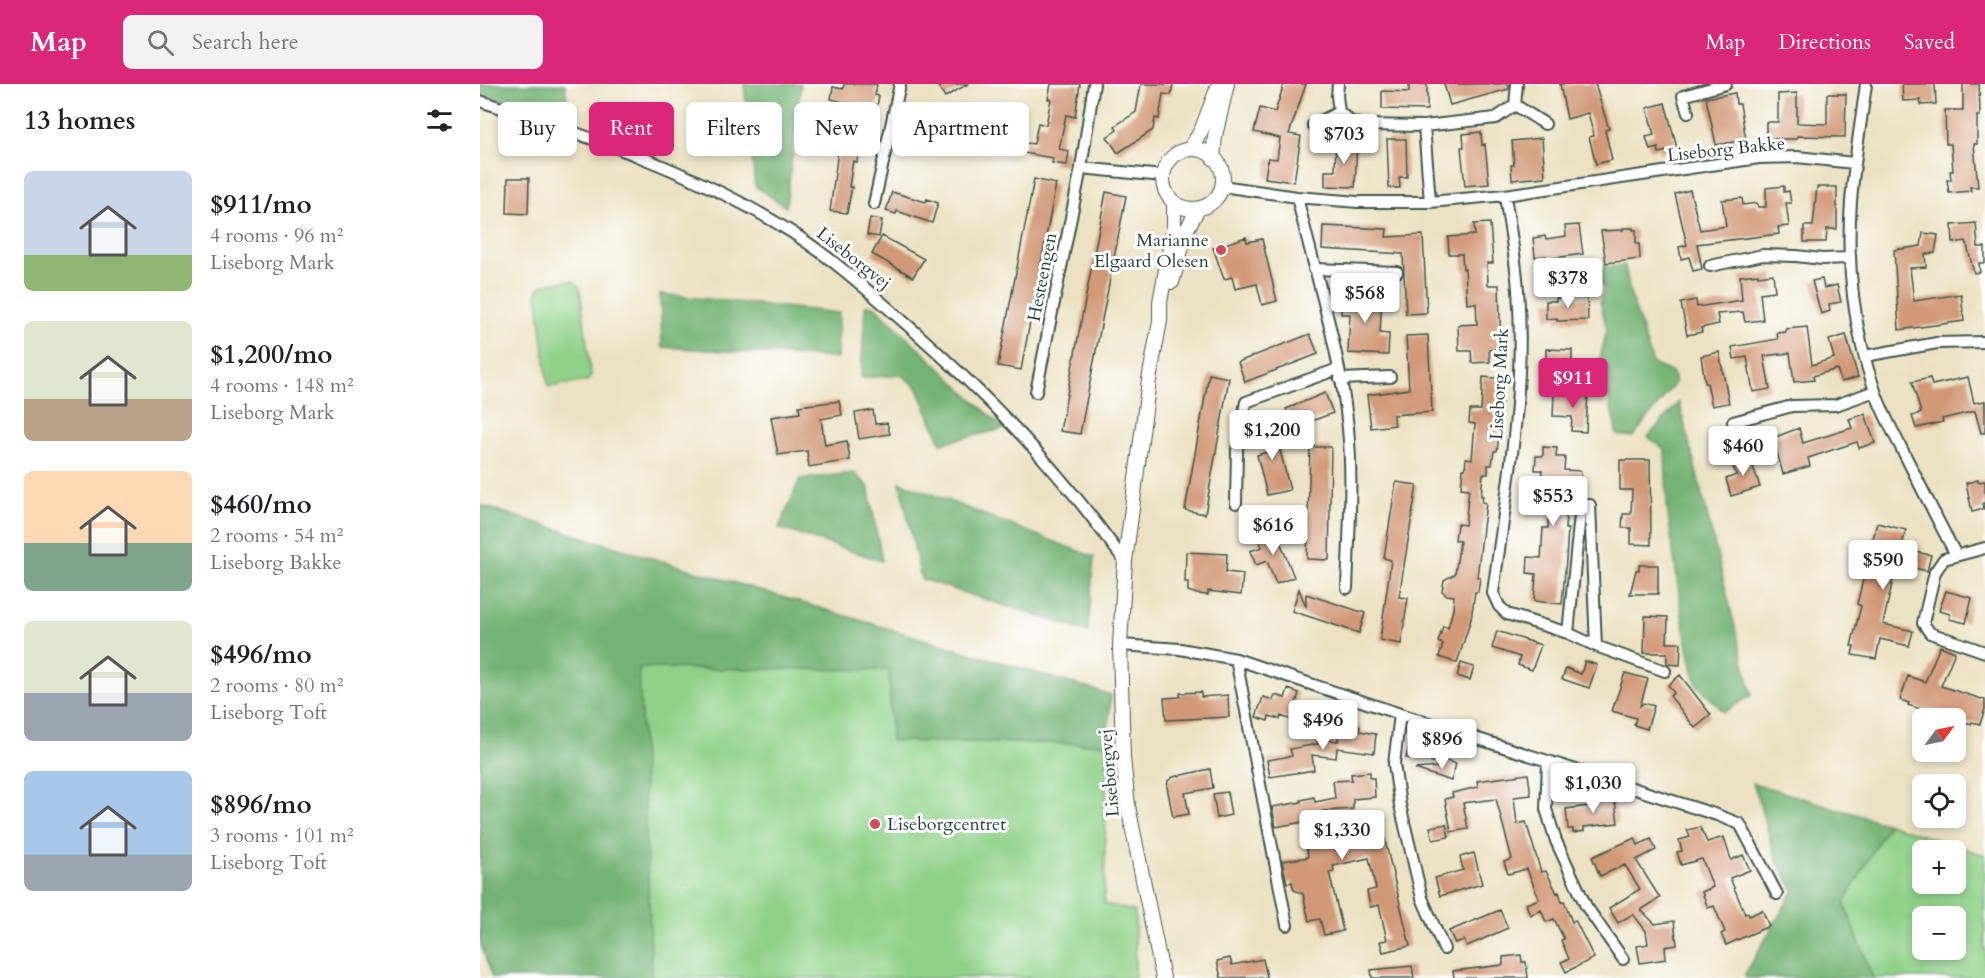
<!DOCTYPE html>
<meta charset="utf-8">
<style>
body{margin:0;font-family:Cardo,serif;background:#f2f2f2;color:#202124;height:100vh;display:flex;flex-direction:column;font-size:22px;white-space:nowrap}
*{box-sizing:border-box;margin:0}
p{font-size:20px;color:#757577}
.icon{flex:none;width:33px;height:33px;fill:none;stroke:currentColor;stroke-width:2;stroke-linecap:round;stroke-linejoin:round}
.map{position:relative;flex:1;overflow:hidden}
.sheet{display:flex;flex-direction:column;background:#fff;width:480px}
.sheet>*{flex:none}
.hud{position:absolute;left:18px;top:18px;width:570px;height:54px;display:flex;gap:12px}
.needle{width:39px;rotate:57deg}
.buttons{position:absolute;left:1432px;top:624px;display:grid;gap:12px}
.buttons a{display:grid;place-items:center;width:54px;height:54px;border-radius:9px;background:#fff;box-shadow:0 3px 9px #0003;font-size:30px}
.price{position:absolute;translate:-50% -51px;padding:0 14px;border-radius:6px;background:#fff;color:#222;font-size:20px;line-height:39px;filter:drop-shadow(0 2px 3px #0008)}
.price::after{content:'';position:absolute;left:50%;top:36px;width:18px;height:14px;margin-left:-9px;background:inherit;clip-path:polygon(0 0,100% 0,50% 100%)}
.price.selected{background:#db2777;color:#fff}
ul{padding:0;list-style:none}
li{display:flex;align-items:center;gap:18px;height:150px;padding:0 24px}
li span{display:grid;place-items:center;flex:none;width:168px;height:120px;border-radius:9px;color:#555}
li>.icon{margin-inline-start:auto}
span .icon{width:72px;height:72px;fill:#fffc;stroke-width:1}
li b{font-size:26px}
h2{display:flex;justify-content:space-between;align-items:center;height:72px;padding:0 24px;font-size:26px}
.chip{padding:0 21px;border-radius:9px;background:#fff;box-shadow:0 3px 9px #0003;font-size:21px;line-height:54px}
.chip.selected{background:#db2777;color:#fff}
header{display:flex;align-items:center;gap:36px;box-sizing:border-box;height:84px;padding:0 30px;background:#db2777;color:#fff}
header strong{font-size:28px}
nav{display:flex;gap:33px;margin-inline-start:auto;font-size:21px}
.search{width:420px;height:54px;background:#f2f2f2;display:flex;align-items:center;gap:15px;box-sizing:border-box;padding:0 21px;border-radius:9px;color:#757577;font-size:22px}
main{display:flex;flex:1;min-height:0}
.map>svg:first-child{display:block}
</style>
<header>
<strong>Map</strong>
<div class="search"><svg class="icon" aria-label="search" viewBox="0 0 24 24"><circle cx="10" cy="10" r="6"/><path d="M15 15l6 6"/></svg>Search here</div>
<nav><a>Map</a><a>Directions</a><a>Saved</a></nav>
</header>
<main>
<section class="sheet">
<h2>13 homes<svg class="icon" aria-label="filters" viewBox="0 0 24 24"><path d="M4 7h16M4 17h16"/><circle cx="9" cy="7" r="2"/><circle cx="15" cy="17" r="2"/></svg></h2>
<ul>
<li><span style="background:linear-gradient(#c9d6e8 70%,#8fb573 0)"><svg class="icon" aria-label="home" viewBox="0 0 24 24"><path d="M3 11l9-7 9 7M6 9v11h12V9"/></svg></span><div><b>$911/mo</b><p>4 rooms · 96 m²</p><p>Liseborg Mark</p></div></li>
<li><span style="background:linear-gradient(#dfe7d0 65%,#b9a48a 0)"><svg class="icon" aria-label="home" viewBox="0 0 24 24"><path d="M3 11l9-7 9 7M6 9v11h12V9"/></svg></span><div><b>$1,200/mo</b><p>4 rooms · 148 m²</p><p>Liseborg Mark</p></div></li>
<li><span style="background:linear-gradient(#ffd9b3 60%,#7fa58c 0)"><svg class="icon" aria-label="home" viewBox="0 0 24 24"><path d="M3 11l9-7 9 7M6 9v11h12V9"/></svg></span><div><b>$460/mo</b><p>2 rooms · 54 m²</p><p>Liseborg Bakke</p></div></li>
<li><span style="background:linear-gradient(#dfe7d0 60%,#9aa5b1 0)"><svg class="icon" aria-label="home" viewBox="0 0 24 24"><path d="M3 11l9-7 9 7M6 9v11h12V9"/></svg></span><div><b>$496/mo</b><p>2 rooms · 80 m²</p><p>Liseborg Toft</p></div></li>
<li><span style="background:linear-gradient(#a9c7e8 70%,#9aa5b1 0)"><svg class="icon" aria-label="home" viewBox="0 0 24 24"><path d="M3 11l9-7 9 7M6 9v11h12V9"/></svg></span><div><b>$896/mo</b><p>3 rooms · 101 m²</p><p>Liseborg Toft</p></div></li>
</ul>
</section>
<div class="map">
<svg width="1505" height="894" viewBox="0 0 1505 894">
<rect width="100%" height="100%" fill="#fff"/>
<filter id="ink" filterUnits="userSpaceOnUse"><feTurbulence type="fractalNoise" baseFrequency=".0167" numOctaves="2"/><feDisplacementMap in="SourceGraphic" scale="12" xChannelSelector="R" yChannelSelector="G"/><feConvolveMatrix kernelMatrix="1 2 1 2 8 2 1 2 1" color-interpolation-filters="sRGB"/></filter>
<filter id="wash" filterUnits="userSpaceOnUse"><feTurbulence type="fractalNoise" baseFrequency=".008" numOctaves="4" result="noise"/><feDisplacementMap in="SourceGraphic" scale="24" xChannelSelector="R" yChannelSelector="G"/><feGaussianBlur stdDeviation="1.35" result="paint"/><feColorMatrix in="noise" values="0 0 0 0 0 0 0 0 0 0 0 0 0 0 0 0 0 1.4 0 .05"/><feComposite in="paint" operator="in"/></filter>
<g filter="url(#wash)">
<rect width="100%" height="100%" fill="#ece2c3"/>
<path fill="#8fd188" stroke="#57875e" stroke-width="1.5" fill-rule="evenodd" d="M94,197l6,7 11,88 -4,5 -39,6 -11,-96c8,-11 24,-9 37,-10z
M158,584l252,2 1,71 216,3 -3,160 31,7v67h-483z
M1408,740l97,31v123h-112l-29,-75zM1443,766h33v34h-33zM1443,832h33v34h-33z"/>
<path fill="#73b374" stroke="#497854" stroke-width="1.5" d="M0,0h85l5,38 -90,-29z
M264,0h57l-15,123 -31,-21z
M1145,181l5,28 23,71 20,9 2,10 -42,54 -16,-2 -17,-77 7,-28 -7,-29 4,-11 -9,-22z
M180,210l179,19 -2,45 -175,-11z
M387,221l7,1 130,123 -63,14 -24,-56 -16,-12 -40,3 4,-71z
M1199,318l73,293 -28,17 -28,-28 -12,-55 -17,-121 -2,-58 -17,-13z
M374,389l14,13 14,75 -103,-33 21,-49z
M420,398l194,75 -6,75 -167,-53z
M0,421l148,46 483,144 -4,49 -216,-3 -2,-71 -250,-2 13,310h-160l-12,-36z
M1273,699l135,41 -44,79 29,75h-127l-1,-4 49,-84 -17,-29z"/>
<g id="blocks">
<path fill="#d29977" d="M364,0h33l-2,11 4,1 -9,44 -9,-2 -4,24 -4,-1 -4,26h3l-5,26 -17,-2 8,-60 -12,-3 4,-19 12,2 6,-28 -17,-4 2,-12 10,2z
M457,0h31l-23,13z
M571,0h29l-5,33 -9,-2 -7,34 10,2 -2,14 -15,-2 1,-5 -29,-5 2,-10 8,1 4,-21 8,2 5,-26h-3z
M661,0h32l-2,11 -8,-1 -4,25 -4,-1 -2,12 -35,23 -11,-16 10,-7 -2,-4 21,-14z
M804,0h22l-17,50 12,2 -7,46 -29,-4 3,-20 9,1 3,-21 -26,-6 6,-24 15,4z
M929,0h18v26l-45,-1v-18l27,1z
M964,0h65v5l-59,16z
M1080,0h35l14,45 -4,1 7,30 -16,4 -7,-27 5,-1 -6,-23 -21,6z
M1422,0h33l1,20 -15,1 -1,-5 -17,1z
M1483,0h16l1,32h-3v28h-3l4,43h-8l1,4 -22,2 -2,-13h4l-1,-9h3l-2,-27h-5l-1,-34h18z
M1255,9l1,11h4l6,36 -30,5 -10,-47z
M1317,9v30l30,1v-30h19l-1,43 -48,-1v3h-31v-17h12v-28z
M1185,19l12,45 -18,5 -1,-5 -8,2 -4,-13 8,-2 -7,-27z
M435,40l36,5 -2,9 5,1 -1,10 -33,-4 -1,4 -15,-2 2,-14 8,1z
M1001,48l1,13 3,-1 4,40 -24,2 -4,-39h3l-1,-13z
M1062,54l3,39 -33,3 -1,-15h3l-2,-24z
M907,55h19l1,38h-8l1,11h-11z
M856,56l21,1 -2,46 -30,-1v-15h10z
M28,94h21l-1,36 -21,-1z
M554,95l22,5 -35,186 -23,-4z
M1304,102v6l5,-1 2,12h-5l3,23 -11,1 1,7 -82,10 5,25 -9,2 -4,-14 -8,2 -2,-12 8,-2 -12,-51 15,-4 10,40 26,-4 -4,-26 20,-2 1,7 14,-2 1,4h8v-19z
M1337,103h20v42h-10l-1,13h-22v-16h9z
M412,108l34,10 1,-3 11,4 -6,20 -35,-12 -1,3 -10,-3z
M626,108l20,4 -46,238 -20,-3z
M390,134l12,2 -3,17 -12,-2z
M1010,139l3,40h-6l1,22h11l2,64 -12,1 1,12 -18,1 -1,-12h-12l-1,-26 19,-1 -1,-21 -9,1 -2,-35h-2l-1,-15h-13l-1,-17 27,-2 -1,-11z
M1496,139l2,24h7v16h-6l1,9 -6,1 -8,-32 -13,2 -1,-18z
M1099,141l4,29 -37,5v-3l-11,1 -2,-19 12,-2 1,3 20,-3 -1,-10z
M843,142l64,3 -1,8 37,-2 4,78 -21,1 -3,-60 -81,-5z
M1143,144h10v2h3v14h3l1,15 -34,4 -5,-32 22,-1z
M1443,149l15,2 -3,18 -10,1 1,13 -16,1 4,33 47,-7 3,27 -65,9 -5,-80 27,-4z
M402,152l42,23 -11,18 -41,-23z
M766,153l1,5 15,-3 15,62 -15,4 -5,-21 -22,5 -3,-12 -8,2 -11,-31z
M1278,190v2l15,-2 2,17 -15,2 3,27 -18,2 -2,-10 -26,2 2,10 -18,4 1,4 -15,3 -6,-32 15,-3 1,7 45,-7 -2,-24z
M1342,195l2,9 13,-3 4,17 -12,2 1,7 -9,3 -9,-33z
M862,209l40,2 -2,38 9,1 -1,21 -40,-2 2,-39h-9z
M1076,214h31l1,22 -31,1v-3l-11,1v-18h10z
M1327,243l5,38 22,-7 -5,-18 17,-5 12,42 -17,5 -4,-13 -24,7 1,4 -20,2 -4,-29 -26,3 6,33 -17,3 -6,-35 -13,2 -2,-12 46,-8 -1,-6 9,-1v-3z
M830,250l8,20 -73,28 -7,-20z
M948,251l4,77 -39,3 2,10 -24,3 -4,-33 42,-6 -3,-53z
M1066,265l26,1v13h-26z
M1239,268l10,51 -17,3 -5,-23h-2l-4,-27z
M729,290l20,4 -24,136 -20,-4z
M1003,293l20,2 -3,48 -3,24h-3l-2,14h-4v9h-5l-2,22h2l-1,6 4,1 -9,74h3l-2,15h-3l-4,27 -14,44 -18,-6 4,-13 -5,-2 5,-16 5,2 5,-19 1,-13 -7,-1 -5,-4 2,-11 11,-6 5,-33 -5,-1 2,-16 8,1 4,-36 -8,-1 2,-19h2l1,-11 6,1 3,-35 -6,-1 1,-13h11z
M1488,293l6,26 11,-2v32h-4l-6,-22 -33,8 1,3 -27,6 -4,-12 9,-3 -9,-31 18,-4 2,7z
M1094,305l14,1 -2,42 -15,-1 1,-14 -19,-1 1,-22 19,1z
M845,309l8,20 -29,11 5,11 -11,5 -12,-31z
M359,317l3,14 -21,4 4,26 22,-4 3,19 -41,7 -2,-16 -29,4 -7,-38 29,-4 -1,-7z
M393,326l2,14 12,-1 3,11 -31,5 -4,-26z
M1385,330l10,29 -16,5 -2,-6 -49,16 2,8 -27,8 -10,-36 26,-10 4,15 49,-15 -3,-9z
M791,331l19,75 -23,5 -10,-40 14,-4 -12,-31z
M830,363h21l-2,113 -22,-1z
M1063,363l14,1 -1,9h9l-1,13 17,1 -1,13h-12l-3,45h3l-2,31 -4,44 -28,-3 2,-27 -9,-1 1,-16 13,1 2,-30h5l1,-21 -9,-1 2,-36h-7l1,-14h7z
M1269,371l11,32 -29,9 -5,-17 10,-4 -5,-15z
M1140,376h30l1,85 -20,-1v-16h-9l1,-14h8l1,-24h-12z
M1498,396v2l7,-1v22h-2l1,6 -12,3 -6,-29z
M916,398l21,3 -18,112 9,1 -7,46 -21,-4 11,-80 -7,-2z
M1397,439l29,7 -5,19 30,6 -4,16 -29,-7 -2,2 -13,58 30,7 -4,15 -29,-7 -4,20 -24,-4 2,-9h-3l10,-40 -4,-2z
M795,445l19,48 -18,7 -9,-23 -11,4 -6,-14 12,-4 -5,-11z
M706,468l41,2 -1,18 17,2 -2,21 -33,-4v4l-11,-1 -9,-3v-9h-3z
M1159,481h19v29h-28l6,-24h3z
M819,505l7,18v-13l59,19 -6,20 -67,-22z
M1466,507l26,7 -6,25 -17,-4 1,-5 -11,-3z
M1165,532l23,1 -1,26h14l-1,22 -13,-1v-11h-23z
M1017,547l44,14 -9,25 -14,-5 2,-8 -28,-9z
M1460,562l15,6 -14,34 44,14v9l-5,15 -8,-2 -1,2 -44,-16v3l-19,-6 1,-2 -9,-3 8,-24 17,6z
M1105,577l12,4 -8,23 -27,-9 4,-11 15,6z
M981,579l13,4 -4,13 -13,-4z
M1145,589l23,6 -8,27 4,-3 10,3 -7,23 -13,-4 2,-7 -24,-7z
M1200,591l31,40 -16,13 -25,-32 4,-3 -6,-8z
M808,605l11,4 -3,10 10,3 -6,17 -19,-7 -1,3 -11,-3 -1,5 -12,-4 7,-20 10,3 2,-5 10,3z
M721,608v5l27,-2 1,22 -63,3 -2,-22 16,-1v-4z
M864,639l16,3 -1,5 17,3 -2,19 -37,-5 -1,10 -24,-3 2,15 -44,7 -3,-17 25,-4 -2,-7 28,-5 -1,-5 21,2 1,-12 4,1z
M932,651l27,9 -5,18 -28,-4z
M958,674l18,6 -5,17 -36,-12 23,-2z
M730,685l3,19 -28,5 4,21 -16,3 -6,-30 1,-6 5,-4z
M890,688v6h4l1,19 -22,2v10l-30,2 6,36 42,-10 -3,-15 12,-3 30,127 -27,6 -3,-11 7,-1 -8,-35 -9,2 -3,-16 9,-2 -7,-31 -36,8 1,5 -5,1 14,59 -19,4 -4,-16 -11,2 -6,-27 -9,-4 -2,-8 -5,1 -5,-22 26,-4 -5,-35 -27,5 -4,-20 29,-5v-2l13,-3 1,5 20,-4 -2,-17 19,-1 -1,-6z
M1048,690l3,21 -17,2 3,27 9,-2 15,50 5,-1 11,22 2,-1 3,10 2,-1 8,21 3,-2 19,38 -28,14 -5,-10 8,-3 -8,-19 3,-1 -10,-20 -8,3 -5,-12 -11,5 -4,-11 13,-5 -12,-30 -19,5 -4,-12 8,-3 -16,-60 -33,4 5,26 -17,3 -6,-33 8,-2 -1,-4 26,-6 -1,-6z
M747,708l4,23 -14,3 -4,-24z
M1134,710l4,29 -34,4v4l-11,2v-4h-5l-2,-20 31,-4 -1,-8z
M966,740l3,13 -16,3 -3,-13z
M1220,743l7,15 17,-5 7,23 12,-5 7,15 -20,8 15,36 3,-1 1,3 13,-6 7,16 -43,19 -5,-11 4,-2 -11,-26 -6,2 -6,-16 11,-5 -11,-28 -21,6 -4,-13 5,-1 -3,-11 11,-3 -3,-7z
M1155,754l3,7 13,-6 5,11 -20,10 24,38 -19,12 14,14 19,-3 3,24 -12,2 1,12 -26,4 -3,-17 11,-2 -2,-13 -13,-17 -15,9 -9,-15 31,-19 -15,-24 -25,11 -8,-19z
M994,769l8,31 -42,12 -5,-18 28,-8 -3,-13z
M1020,826l8,18 -41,18 -3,-6 -9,3 -6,-12z
M1041,871l1,7h4l2,16h-74l-1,-7 50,-6v-8z
M750,874l2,7 31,-6 4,18 -46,1 -4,-17z
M932,882l2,12h-42l-1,-8z"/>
</g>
</g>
<g filter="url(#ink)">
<use href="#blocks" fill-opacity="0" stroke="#3e5649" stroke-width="1.5"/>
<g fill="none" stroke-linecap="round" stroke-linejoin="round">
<g stroke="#3e5649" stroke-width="14">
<path id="minor" d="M858,0l-1,12 2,16 11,9 11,4 63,1 72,-8 19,-13 2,-21
M1386,0c-5,39 -12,78 -15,118 -5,62 3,130 24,189 9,26 23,50 35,74 15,30 30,60 46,90
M0,17c108,35 217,71 313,132 37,24 70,53 103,82 62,54 121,111 173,174 20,23 37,48 56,72
M1035,21l30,19
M1208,29l-5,-17 43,-12
M833,41l26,-13
M944,42l6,76
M601,84l82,8
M742,102l75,11 61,5h72l75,-7 254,-37 38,-1 57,6
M1025,111c4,31 11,63 13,95 8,101 -12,204 -25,303l6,13 8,8 61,19 28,13 69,25
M817,113c18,76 43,153 51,231 5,53 1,107 -1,160
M394,120l26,-120
M1230,182l53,-11 33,1 26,3 28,-1
M834,185l83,3
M1385,272l72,-13 48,-1
M860,295l50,-2
M556,308l45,-224 13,-84
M1253,338l59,-16 44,-1 39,-14
M756,419l1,-53 9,-48 92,-33
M1505,464l-41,11 -9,13 -12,51 7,10 55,19
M1088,549l13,-128h9l6,141
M640,561l60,4 56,10 51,266
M756,575l164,55 -6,50 6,41 22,93 22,51
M920,630l317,101 23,9 37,70
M1068,678l-2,47 10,32 30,65 37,53"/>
</g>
<g stroke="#3e5649" stroke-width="16">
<path id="tertiary" d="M710,65l11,-18 18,-47
M683 95a30 30 0 1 1 60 0a30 30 0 1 1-60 0Z
M733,74l2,-22 12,-52
M692,198l15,-53 11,-20
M683,894l-35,-172 -5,-48 -3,-113 5,-84 24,-181 11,-59v-19l14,-76v-23"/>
</g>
<use href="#minor" stroke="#fff" stroke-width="10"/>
<use href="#tertiary" stroke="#fff" stroke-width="14"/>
</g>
</g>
<g fill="#d1495b" stroke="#fff" stroke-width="2">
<circle cx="741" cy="166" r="6"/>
<circle cx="395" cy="740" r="6"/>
</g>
<g text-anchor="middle" stroke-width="6" stroke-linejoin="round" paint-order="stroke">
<g font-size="18" fill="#1f3d34" stroke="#fff">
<text transform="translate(1246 65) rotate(-6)" y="6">Liseborg Bakke</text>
<text transform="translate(374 174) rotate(38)" y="6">Liseborgvej</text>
<text transform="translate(562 193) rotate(-79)" y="6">Hesteengen</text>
<text transform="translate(1019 300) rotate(-87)" y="6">Liseborg Mark</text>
<text transform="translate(629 689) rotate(-95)" y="6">Liseborgvej</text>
</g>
<g font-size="18" fill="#1f3d34" stroke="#fff" text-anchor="end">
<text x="729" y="162">Marianne<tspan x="729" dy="21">Elgaard Olesen</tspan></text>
<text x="407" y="746" text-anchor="start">Liseborgcentret</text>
</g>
</g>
</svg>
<div class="buttons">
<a><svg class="needle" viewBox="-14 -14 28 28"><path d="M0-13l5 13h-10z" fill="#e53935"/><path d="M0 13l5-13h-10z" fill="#757577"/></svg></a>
<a><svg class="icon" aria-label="locate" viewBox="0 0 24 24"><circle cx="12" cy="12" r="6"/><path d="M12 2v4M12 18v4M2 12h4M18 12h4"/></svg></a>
<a>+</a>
<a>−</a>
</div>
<b class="price" style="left:864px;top:81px">$703</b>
<b class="price" style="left:1088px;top:225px">$378</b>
<b class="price" style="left:885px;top:240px">$568</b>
<b class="price selected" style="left:1093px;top:325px">$911</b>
<b class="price" style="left:792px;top:377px">$1,200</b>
<b class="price" style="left:1263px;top:393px">$460</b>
<b class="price" style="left:1073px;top:443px">$553</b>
<b class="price" style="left:793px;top:472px">$616</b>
<b class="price" style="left:1403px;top:507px">$590</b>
<b class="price" style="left:843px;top:667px">$496</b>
<b class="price" style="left:962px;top:686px">$896</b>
<b class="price" style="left:1113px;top:730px">$1,030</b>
<b class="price" style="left:862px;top:777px">$1,330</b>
<div class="hud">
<a class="chip">Buy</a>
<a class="chip selected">Rent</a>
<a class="chip">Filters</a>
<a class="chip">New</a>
<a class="chip">Apartment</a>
</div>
</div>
</main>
